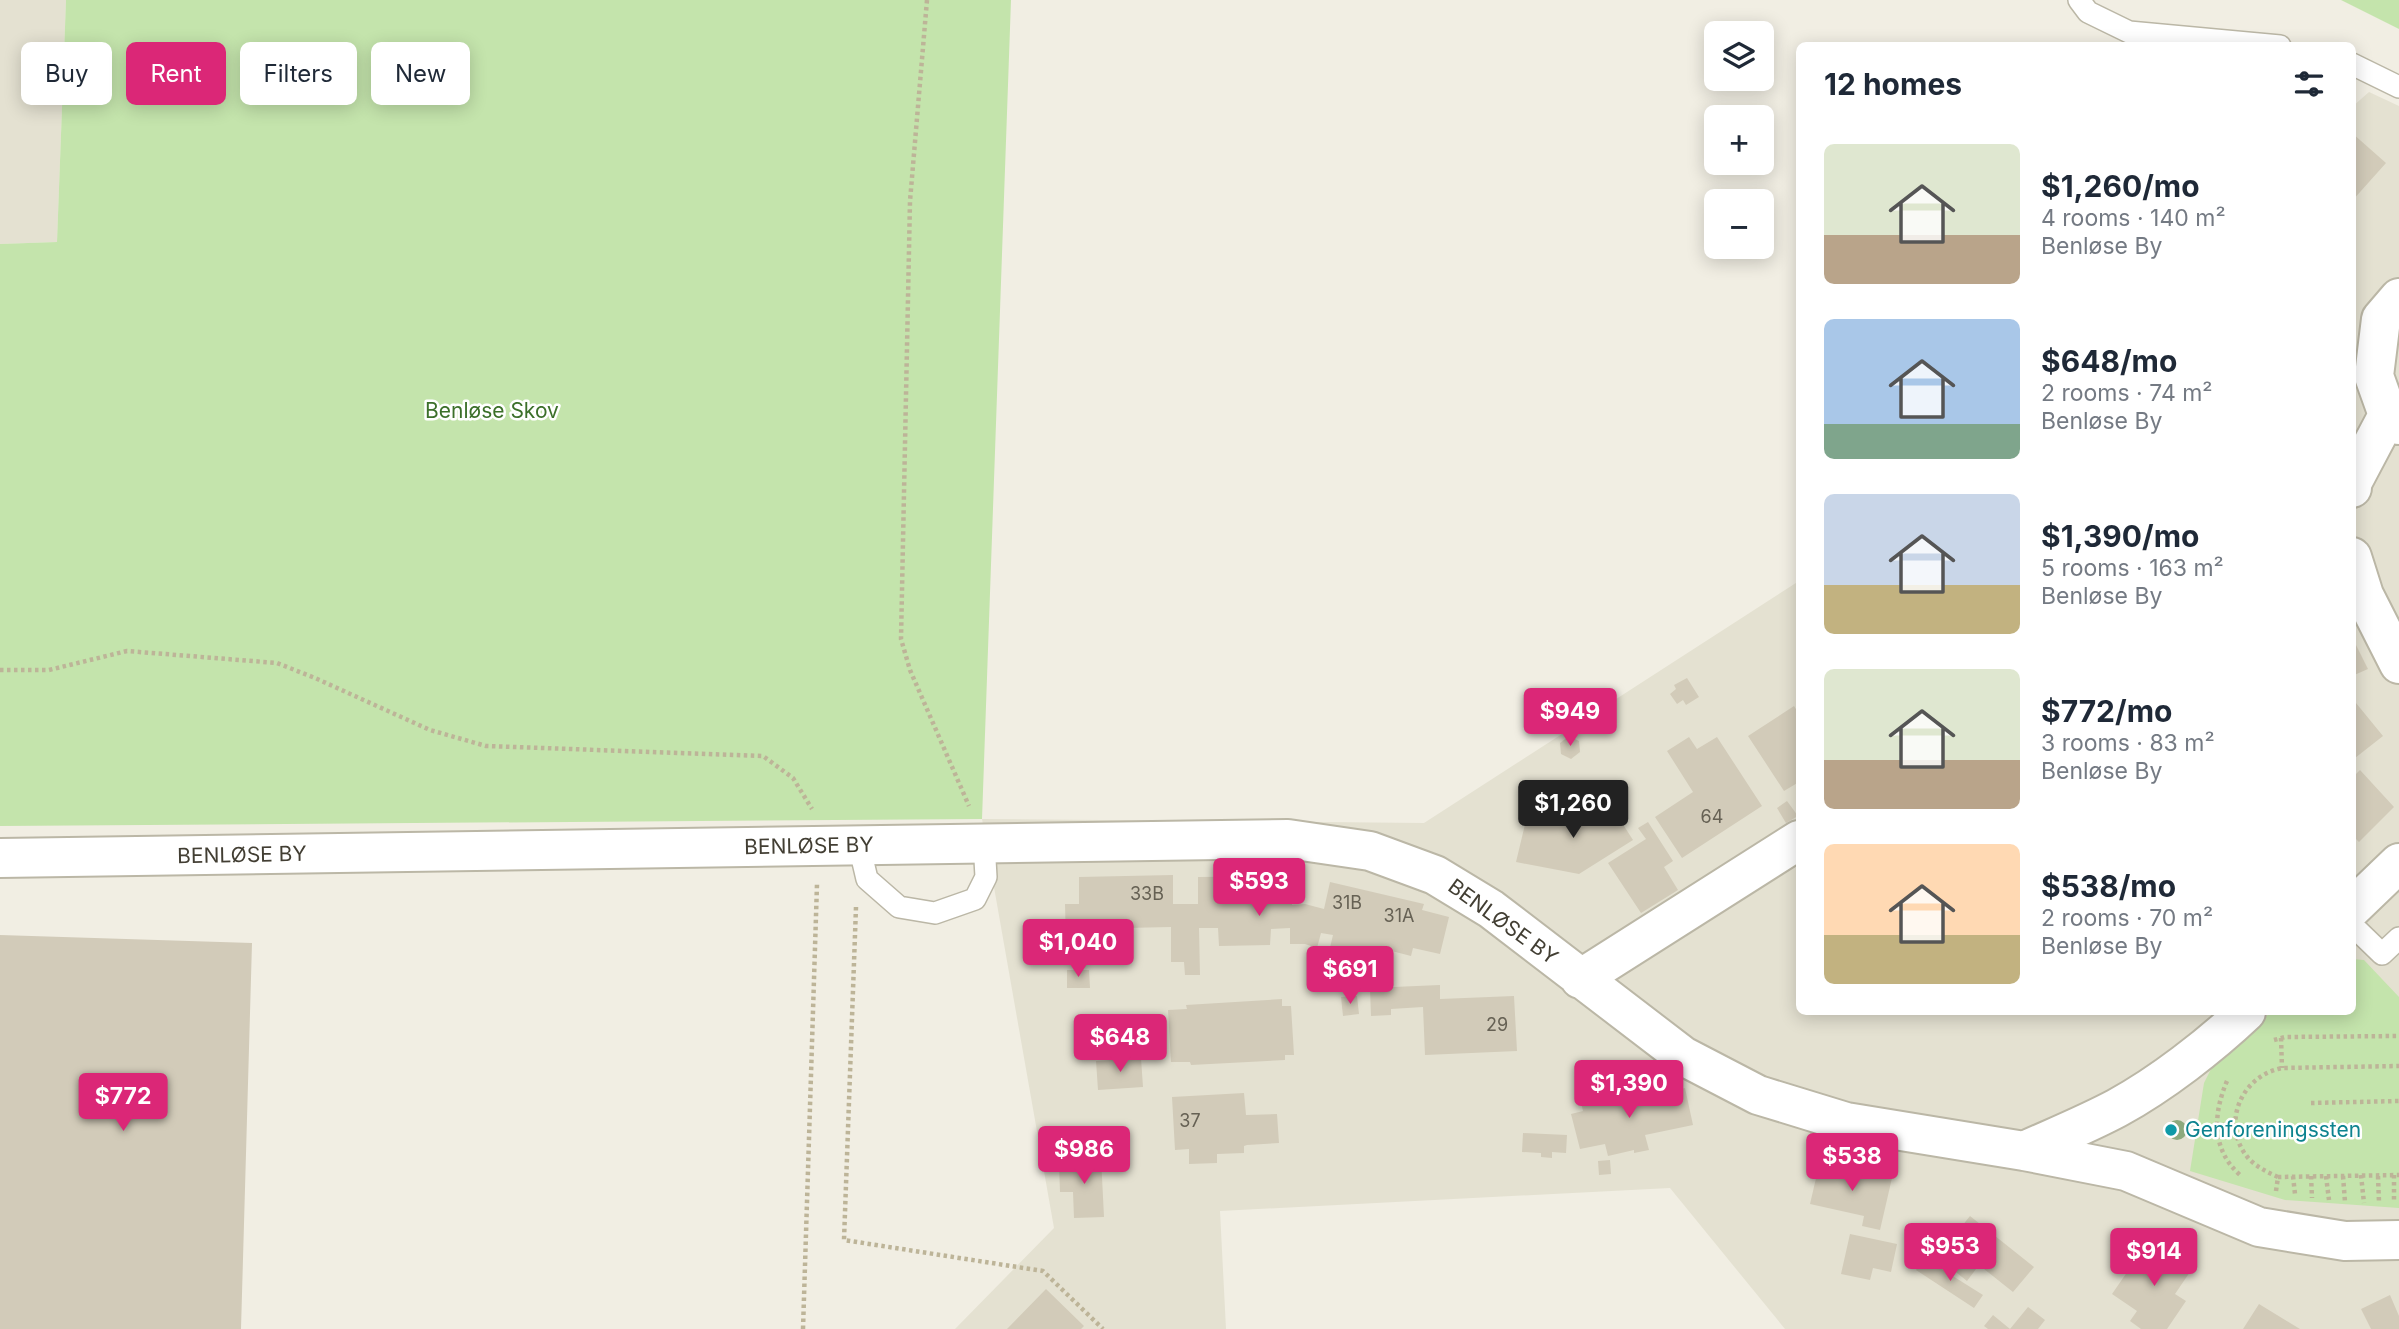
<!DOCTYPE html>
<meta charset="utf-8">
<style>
body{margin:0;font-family:Inter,sans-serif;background:#f6f6f7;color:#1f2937;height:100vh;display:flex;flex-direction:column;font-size:26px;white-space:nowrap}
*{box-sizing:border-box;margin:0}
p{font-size:23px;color:#747a83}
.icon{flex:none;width:38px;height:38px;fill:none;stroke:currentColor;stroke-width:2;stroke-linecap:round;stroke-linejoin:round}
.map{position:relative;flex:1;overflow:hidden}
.sheet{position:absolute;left:1796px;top:42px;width:560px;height:973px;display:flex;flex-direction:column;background:#fff;border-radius:10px;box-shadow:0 4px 18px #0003}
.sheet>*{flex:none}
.guide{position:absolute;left:21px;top:42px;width:665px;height:63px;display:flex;gap:14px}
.tools{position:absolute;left:1704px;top:21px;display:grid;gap:14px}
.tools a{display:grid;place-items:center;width:70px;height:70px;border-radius:10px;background:#fff;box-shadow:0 4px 18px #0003;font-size:35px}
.price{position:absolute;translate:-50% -60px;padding:0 16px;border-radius:7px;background:#db2777;color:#fff;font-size:23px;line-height:46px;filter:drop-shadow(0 2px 4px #0008)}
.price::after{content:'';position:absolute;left:50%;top:42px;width:21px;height:16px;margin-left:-10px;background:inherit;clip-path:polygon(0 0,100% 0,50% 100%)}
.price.selected{background:#222;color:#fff}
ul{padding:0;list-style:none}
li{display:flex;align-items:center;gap:21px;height:175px;padding:0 28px}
li span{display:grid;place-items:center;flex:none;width:196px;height:140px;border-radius:10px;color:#555}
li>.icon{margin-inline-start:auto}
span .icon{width:84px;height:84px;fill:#fffc;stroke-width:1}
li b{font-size:30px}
h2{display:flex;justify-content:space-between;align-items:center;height:84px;padding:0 28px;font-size:30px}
.pill{padding:0 24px;border-radius:10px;background:#fff;box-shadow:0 4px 18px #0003;font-size:24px;line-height:63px}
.pill.selected{background:#db2777;color:#fff}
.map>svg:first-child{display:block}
</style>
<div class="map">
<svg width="2399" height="1329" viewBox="0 0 2399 1329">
<rect width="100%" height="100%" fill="#f1eee3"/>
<path fill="#e4e1d1" d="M0,0h66l-9,242 -57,2z
M2369,92l30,14v1223h-614l-115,-141 -450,23 6,118h-271l99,-101 -72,-409 442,4 375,-242v431h553v-905z"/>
<path fill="#c4e4ac" d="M66,0h945l-29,819 -982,7v-582l57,-2z
M2341,0h58v29z
M2352,959l12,1 35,37v211l-114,-8 -95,-29 14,-88 10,-20 57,-51h81z"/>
<path fill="#d2cbb9" d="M2352,133l34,30 -34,38z
M2352,637l16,32 -16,7z
M1687,678l12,19 -13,8 -3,-5 -6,4 -7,-10 6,-5 -2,-4z
M2356,703l27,33 -28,22 -3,-4v-48z
M1794,706l5,8v68l-15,9 -36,-55z
M1569,736l10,5 1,11 -9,7 -10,-5 -1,-11z
M1689,737l8,12 20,-12 45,69 -80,52 -27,-41 38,-25 -26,-41z
M2360,770l34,37 -35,35 -7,-7v-57z
M1606,798l27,42 -54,34 -63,-12 12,-50 42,10z
M1787,801l11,15 -12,7 -9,-15z
M1648,822l25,39 -9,6 14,23 -37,23 -33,-50 38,-24 -8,-11z
M1173,875v29h25v-27l94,-1v29l13,-1 19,5 6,-27 94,22 -2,6 27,7 -9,37 -27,-6 -2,8 -23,-6 -6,29 -7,-1 -2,9 -20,-1 6,-23 -31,-7 5,-21 -12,-2 -4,15 -12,-4h-15v-16l-19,1 -1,16 -51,1 -1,-18h-19l1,47h-15l-1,-13h-13v-35l-91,2 1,14h-15l-1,-39h14v-27z
M0,935l252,8 -11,386h-241z
M1067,970h22l1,18h-23z
M1440,985v14l74,-3 3,55 -92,4 -2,-48 -32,2v6l-20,1 -1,-28z
M1357,996l2,18 -16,2 -2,-19z
M1282,999v7h9l3,49h-9v5l-94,5 -1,-3h-19l-3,-52 19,-1 -1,-4z
M1141,1058l2,29 -45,3 -2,-29z
M1608,1088l3,17 74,-17 8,37 -48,10 4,15 -15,3v-3l-26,6 -3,-12 -25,5 -9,-35 12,-3 -4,-17z
M1244,1093l2,22 31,-1 2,29 -32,2 -3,1v7l-27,1v9l-28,1v-15l-14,1 -3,-53z
M1523,1133l44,2 -1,18 -14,-1v6l-11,-1v-4l-19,-1z
M1101,1157l3,60 -30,1 -1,-26h-13l-1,-27 12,-1v-6z
M1610,1160l1,14 -12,1 -1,-14z
M1820,1161l72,17 -12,52 -18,-4 2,-10 -54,-12z
M1970,1216l64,51 -21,25 -34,-27 -12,16 -30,-24z
M1850,1234l47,10 -6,28 -18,-4 -3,12 -29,-6z
M2150,1239l42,30 -17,25 11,7 -19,28h-26l-11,-8 7,-10 -25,-17z
M1924,1258l59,37 -9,13 -58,-38z
M1046,1289l38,37 -3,3h-74z
M2390,1295l9,21v13h-28l-10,-20z
M2259,1304l41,25h-57z
M2028,1307l17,13 -7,9h-50l-4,-3 9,-11 17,14z"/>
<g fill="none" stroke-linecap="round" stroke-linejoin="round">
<g stroke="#bbb7a6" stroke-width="24">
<path id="service" d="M2079,0l9,12 41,20 151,14
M2352,64l47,23
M859,845l8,34 32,28 36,6 40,-14 11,-22 -2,-35
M2352,925l30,29 17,-16"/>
</g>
<g stroke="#bbb7a6" stroke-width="42">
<path id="minor" d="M2388,415l-14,-39 7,-57 18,-21
M2352,488v-5l36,-68 11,10
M2352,557l12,38 35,69
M0,858l1288,-19 82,12 65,24 56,34 192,147 75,39 88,27 178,29 102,20 133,56 86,14 54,-1
M2352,908l47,-45
M1580,979l219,-139
M2024,1151c31,-14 63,-27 93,-43 44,-24 93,-62 129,-96"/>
</g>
<path stroke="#bdb498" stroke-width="4.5" stroke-dasharray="3.5 3.5" stroke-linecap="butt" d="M927,0l-17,201 -9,438 9,31 59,136
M0,670h49l78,-19 150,12 38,15 115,52 56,16 277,10 30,22 19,31
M856,907l-12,333 199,31 60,58
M2281,1038l1,30
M2274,1040l11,-3 114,-1
M2227,1081c-14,33 -16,68 13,94
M2311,1103l88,-2
M2216,1125h19
M2361,1175l3,28
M2394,1175v28
M2293,1176l2,18
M2311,1176l1,22
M2326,1176l3,24
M2343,1176l2,26
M2378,1176l1,26
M2278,1177c-11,-5 -21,-10 -29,-18 -29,-33 -9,-83 33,-91l117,-2
M2276,1191l2,-14 121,-2
M803,1329l14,-445"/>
<use href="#service" stroke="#fff" stroke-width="21"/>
<use href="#minor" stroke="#fff" stroke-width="38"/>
</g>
<circle fill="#8da97d" cx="2177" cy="1130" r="10"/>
<circle fill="#0f9aa8" stroke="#fff" stroke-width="2.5" cx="2171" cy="1130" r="7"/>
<g text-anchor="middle" stroke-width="5" stroke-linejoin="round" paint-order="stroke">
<g font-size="18" fill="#666154">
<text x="1712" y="823">64</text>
<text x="1147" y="900">33B</text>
<text x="1347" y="909">31B</text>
<text x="1399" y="922">31A</text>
<text x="1497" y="1031">29</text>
<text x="1190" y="1127">37</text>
</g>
<g font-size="21" fill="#3c702a" stroke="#fff">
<text x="492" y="418">Benløse Skov</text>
</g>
<g font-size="21" fill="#423e33" stroke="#fff">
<text transform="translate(809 846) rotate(-1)" y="7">BENLØSE BY</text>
<text transform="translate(242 855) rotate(-1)" y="7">BENLØSE BY</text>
<text transform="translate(1503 922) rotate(36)" y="7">BENLØSE BY</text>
</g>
<g font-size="21" fill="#0d838f" stroke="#fff" text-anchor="start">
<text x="2185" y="1137">Genforeningssten</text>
</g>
</g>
</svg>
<div class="tools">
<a><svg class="icon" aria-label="layers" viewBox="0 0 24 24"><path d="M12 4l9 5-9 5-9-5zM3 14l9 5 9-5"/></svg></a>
<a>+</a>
<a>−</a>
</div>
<b class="price" style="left:1570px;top:748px">$949</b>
<b class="price selected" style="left:1573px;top:840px">$1,260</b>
<b class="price" style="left:1259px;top:918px">$593</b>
<b class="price" style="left:1078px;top:979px">$1,040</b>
<b class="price" style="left:1350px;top:1006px">$691</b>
<b class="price" style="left:1120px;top:1074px">$648</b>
<b class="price" style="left:1629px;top:1120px">$1,390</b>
<b class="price" style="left:123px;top:1133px">$772</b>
<b class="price" style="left:1084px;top:1186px">$986</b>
<b class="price" style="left:1852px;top:1193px">$538</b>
<b class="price" style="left:1950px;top:1283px">$953</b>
<b class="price" style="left:2154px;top:1288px">$914</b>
<div class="guide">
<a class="pill">Buy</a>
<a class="pill selected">Rent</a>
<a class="pill">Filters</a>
<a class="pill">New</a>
</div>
<section class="sheet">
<h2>12 homes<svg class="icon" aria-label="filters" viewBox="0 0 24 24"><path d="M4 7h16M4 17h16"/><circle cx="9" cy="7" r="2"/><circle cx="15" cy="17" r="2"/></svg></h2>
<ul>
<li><span style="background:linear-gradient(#dfe7d0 65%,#b9a48a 0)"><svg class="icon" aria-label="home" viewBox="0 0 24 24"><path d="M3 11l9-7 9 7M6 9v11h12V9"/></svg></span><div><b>$1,260/mo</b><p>4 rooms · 140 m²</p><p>Benløse By</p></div></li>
<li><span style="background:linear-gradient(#a9c7e8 75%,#7fa58c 0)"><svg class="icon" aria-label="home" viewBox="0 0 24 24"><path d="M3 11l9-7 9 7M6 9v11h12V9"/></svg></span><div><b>$648/mo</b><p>2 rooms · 74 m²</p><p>Benløse By</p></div></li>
<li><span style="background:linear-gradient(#c9d6e8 65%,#c2b280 0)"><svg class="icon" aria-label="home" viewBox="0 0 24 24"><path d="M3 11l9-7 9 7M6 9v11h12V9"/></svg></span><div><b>$1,390/mo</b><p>5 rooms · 163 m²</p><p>Benløse By</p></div></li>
<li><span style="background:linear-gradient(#dfe7d0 65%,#b9a48a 0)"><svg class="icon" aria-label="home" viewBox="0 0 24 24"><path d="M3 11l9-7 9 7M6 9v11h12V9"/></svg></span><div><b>$772/mo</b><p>3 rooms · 83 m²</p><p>Benløse By</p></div></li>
<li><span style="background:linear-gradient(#ffd9b3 65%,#c2b280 0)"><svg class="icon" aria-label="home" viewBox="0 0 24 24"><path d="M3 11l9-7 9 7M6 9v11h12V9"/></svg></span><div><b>$538/mo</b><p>2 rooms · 70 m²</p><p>Benløse By</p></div></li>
</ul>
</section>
</div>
